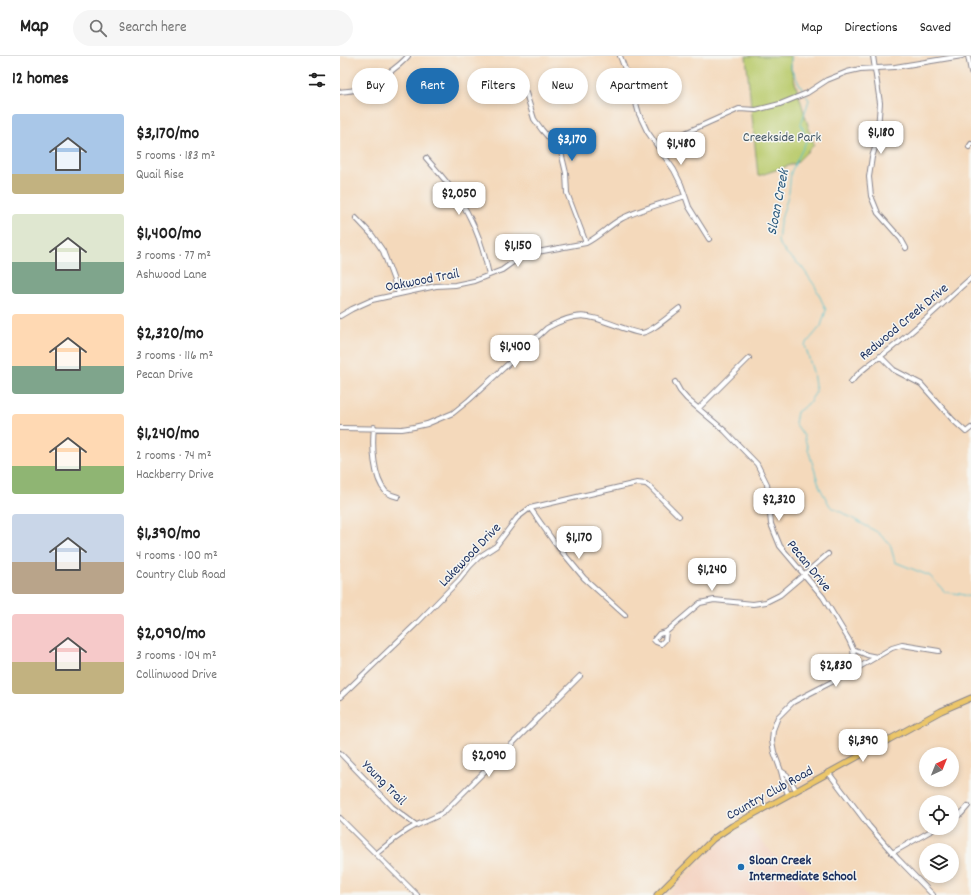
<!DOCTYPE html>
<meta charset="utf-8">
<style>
body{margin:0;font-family:Dekko,sans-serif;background:#f6f6f6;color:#222;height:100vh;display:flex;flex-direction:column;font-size:15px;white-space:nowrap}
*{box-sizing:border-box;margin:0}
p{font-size:13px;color:#767676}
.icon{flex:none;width:22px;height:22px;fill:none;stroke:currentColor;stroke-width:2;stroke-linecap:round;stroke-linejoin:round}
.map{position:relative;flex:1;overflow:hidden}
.side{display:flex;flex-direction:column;background:#fff;width:340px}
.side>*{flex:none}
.top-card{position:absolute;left:12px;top:12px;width:380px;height:36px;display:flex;gap:8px}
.needle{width:26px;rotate:43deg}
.fabs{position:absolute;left:579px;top:691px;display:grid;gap:8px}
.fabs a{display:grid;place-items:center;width:40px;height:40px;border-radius:50%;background:#fff;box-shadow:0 2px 6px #0003;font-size:20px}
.price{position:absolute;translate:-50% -34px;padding:0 9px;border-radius:8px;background:#fff;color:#222;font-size:13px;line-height:26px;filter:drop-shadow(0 1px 2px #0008)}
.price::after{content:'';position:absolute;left:50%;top:24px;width:12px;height:9px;margin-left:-6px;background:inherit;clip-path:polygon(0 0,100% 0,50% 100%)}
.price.active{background:#1f6fb2;color:#fff}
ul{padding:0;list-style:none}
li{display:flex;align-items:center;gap:12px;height:100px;padding:0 12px}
li span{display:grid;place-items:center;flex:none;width:112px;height:80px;border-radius:4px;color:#555}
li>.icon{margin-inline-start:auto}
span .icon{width:48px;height:48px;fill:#fffc;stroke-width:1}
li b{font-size:17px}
h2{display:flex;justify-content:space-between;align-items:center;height:48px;padding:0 12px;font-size:17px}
.chip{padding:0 14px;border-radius:18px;background:#fff;box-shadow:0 2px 6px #0003;font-size:14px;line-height:36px}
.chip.active{background:#1f6fb2;color:#fff}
header{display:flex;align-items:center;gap:24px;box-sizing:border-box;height:56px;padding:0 20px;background:#fff;border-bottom:1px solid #e0e0e0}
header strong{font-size:19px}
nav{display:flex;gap:22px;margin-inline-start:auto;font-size:14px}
.search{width:280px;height:36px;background:#f6f6f6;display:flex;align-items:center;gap:10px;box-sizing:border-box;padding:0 14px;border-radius:22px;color:#767676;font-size:15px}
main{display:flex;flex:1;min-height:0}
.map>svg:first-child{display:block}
</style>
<header>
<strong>Map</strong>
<div class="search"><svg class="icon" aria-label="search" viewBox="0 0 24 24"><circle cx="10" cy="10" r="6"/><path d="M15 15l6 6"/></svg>Search here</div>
<nav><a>Map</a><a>Directions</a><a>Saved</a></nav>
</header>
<main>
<section class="side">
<h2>12 homes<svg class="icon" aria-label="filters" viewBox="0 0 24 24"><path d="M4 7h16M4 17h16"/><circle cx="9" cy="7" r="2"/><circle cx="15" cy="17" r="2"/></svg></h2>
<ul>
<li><span style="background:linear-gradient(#a9c7e8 75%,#c2b280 0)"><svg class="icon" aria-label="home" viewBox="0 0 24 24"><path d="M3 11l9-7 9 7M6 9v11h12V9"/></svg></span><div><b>$3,170/mo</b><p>5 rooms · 183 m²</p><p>Quail Rise</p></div></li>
<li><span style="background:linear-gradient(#dfe7d0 60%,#7fa58c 0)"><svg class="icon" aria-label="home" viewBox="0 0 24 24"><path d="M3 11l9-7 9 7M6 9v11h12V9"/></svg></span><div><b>$1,400/mo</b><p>3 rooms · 77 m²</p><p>Ashwood Lane</p></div></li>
<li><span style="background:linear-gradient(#ffd9b3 65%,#7fa58c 0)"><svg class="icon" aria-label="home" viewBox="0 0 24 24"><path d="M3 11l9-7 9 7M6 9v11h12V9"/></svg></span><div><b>$2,320/mo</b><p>3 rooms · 116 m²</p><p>Pecan Drive</p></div></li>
<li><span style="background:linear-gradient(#ffd9b3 65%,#8fb573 0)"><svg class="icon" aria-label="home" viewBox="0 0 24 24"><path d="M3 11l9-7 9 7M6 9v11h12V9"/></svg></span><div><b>$1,240/mo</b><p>2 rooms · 74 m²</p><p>Hackberry Drive</p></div></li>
<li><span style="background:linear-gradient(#c9d6e8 60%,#b9a48a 0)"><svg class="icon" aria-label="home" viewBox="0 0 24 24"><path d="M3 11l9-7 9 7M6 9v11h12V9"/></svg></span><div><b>$1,390/mo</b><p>4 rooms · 100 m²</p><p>Country Club Road</p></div></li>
<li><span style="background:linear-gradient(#f6c9c9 60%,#c2b280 0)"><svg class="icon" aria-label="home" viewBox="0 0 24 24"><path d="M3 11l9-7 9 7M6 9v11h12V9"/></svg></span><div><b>$2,090/mo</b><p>3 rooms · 104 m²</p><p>Collinwood Drive</p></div></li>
</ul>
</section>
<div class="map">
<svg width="631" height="839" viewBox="0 0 631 839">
<rect width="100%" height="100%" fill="#f6f6f2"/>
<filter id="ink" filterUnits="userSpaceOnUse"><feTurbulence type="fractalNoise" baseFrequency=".025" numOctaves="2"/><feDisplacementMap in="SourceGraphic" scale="8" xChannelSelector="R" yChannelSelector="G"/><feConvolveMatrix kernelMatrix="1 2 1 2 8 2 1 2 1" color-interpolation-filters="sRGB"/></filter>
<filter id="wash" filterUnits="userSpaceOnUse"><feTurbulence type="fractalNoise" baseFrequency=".012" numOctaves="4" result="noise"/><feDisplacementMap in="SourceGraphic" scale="16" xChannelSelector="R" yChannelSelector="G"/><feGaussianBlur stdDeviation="0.9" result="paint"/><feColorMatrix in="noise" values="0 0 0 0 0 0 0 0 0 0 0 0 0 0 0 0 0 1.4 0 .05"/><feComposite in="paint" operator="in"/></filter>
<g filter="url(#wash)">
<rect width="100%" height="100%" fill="#f4d9bb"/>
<path fill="#f4d3c1" d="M408,771l64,68h-144l55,-55z"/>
<path fill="#bbcc6f" stroke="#6b7e66" d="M406,0h45v13l23,76 -18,18 -38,13z"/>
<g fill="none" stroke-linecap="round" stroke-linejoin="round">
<path stroke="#54c1cd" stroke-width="1" d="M451,0v13l13,23
M466,39l3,5 -8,24 6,16 -16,32 -2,20 -9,31 -2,19 9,12 14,12 14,20 11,24 -5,16 -16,19 8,27 3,20 -8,12 -11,8 -2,11 9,13 16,52 10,18 47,26 13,12 5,18 35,14 15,16 15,2 11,3"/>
</g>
</g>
<g filter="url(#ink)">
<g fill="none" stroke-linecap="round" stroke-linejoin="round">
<g stroke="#88848c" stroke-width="6">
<path id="minor" d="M280,0l10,26 9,32 8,17 27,39 7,14 8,23 20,32
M533,0l7,47 -3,39 -5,15 -3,20 2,19 7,17 23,26 5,9
M628,0l3,16
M0,36c7,-1 15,-1 22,-4 13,-5 37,-21 46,-32
M186,37l8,26 8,11 19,22 5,21 1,20 19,50
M318,89l81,-36 17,1 24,-6 27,-11 20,-13 20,-8 13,-3 35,-2 67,-11
M629,91l2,-3
M86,102c16,18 35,40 45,62 9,17 14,36 18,55
M16,162l16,17 11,16 16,43
M0,260l12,-7 20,-9 64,-14 19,-1 19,-4 28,-11 18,-13 12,-4 54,-10c13,-6 22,-17 35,-24 19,-10 44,-16 64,-23
M540,300l14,14 27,14 32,36 13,12 5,-4
M335,326l5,9 7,8 38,32 32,33 10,20 4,40 9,22 43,51 26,43 4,9 1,10 -5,14
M511,326c12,-16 28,-23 43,-36 27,-21 51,-45 77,-68
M359,352l50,-50
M34,371c-2,18 -1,51 12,65 3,2 8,4 12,5
M0,372l62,1 12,-2 13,-3 26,-11 16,-13 78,-72c32,-18 41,-13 73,-1 7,2 15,6 21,6 10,0 30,-19 39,-25
M190,452l24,34 30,36 41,37
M326,576l-1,8 -4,4 -5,-2 -2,-2 5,-6 7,-2 34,-29 14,-3 39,4 13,-2 14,-7 48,-41
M513,593l14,6 10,2
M0,641l77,-74 42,-43 11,-14 9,-9 17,-11 21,-28 13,-10 107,-25 9,1 5,4 28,28
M0,697l52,54 24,18
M441,715l-7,-19 -2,-11 1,-11 5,-13 15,-15 56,-29 43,-25 10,-3 37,6
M488,716l41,54 29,33 35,36
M448,738l-3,-7 -4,-16 6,4 9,15
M0,762l77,77
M612,763l9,-5 7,-8
M552,797l44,-25
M36,798c12,-10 25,-21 39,-28 10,-5 20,-8 29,-14l136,-136"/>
</g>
<g stroke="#88848c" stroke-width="7">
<path id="major" d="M317,839l56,-56 19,-13 209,-115 30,-13"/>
</g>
<use href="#minor" stroke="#fff" stroke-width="4"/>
<use href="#major" stroke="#ecc669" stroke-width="5"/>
</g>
</g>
<circle fill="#1f6fb2" stroke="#f6f6f2" stroke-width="1.5" cx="401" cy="811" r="4"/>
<g text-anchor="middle" stroke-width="3" stroke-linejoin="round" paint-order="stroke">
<g font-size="14" fill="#435662" stroke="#f6f6f2">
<text x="442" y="85">Creekside Park</text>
</g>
<g font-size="14" fill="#1b2f5e" stroke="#f6f6f2">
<text transform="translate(82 223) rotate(-11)" y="5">Oakwood Trail</text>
<text transform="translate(563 265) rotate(-40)" y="5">Redwood Creek Drive</text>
<text transform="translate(129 498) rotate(-46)" y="5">Lakewood Drive</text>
<text transform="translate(470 509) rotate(51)" y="5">Pecan Drive</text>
<text transform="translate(45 726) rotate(45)" y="5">Young Trail</text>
<text transform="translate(429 736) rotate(-29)" y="5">Country Club Road</text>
</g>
<g font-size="14" font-weight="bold" fill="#1b2f5e" stroke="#f6f6f2" text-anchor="start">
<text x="409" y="808">Sloan Creek<tspan x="409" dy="16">Intermediate School</tspan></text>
</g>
<g font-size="15" font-style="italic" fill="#2c5b7f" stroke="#f6f6f2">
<text transform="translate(437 146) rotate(-79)" y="5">Sloan Creek</text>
</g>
</g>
</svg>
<div class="fabs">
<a><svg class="needle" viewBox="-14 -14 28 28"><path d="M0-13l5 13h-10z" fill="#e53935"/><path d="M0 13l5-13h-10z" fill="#767676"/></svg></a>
<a><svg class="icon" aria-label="locate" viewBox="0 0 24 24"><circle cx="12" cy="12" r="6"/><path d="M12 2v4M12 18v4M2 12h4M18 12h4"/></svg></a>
<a><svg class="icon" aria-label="layers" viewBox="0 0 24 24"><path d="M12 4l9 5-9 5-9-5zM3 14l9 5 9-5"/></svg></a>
</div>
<b class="price" style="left:541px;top:99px">$1,180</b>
<b class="price active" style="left:232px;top:106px">$3,170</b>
<b class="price" style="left:341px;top:110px">$1,480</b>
<b class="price" style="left:119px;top:160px">$2,050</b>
<b class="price" style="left:178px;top:212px">$1,150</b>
<b class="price" style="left:175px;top:313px">$1,400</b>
<b class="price" style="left:439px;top:466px">$2,320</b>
<b class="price" style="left:239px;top:504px">$1,170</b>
<b class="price" style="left:372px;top:536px">$1,240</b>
<b class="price" style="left:496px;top:632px">$2,830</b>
<b class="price" style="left:523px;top:707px">$1,390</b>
<b class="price" style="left:149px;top:722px">$2,090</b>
<div class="top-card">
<a class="chip">Buy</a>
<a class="chip active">Rent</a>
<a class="chip">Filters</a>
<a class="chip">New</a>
<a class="chip">Apartment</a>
</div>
</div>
</main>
